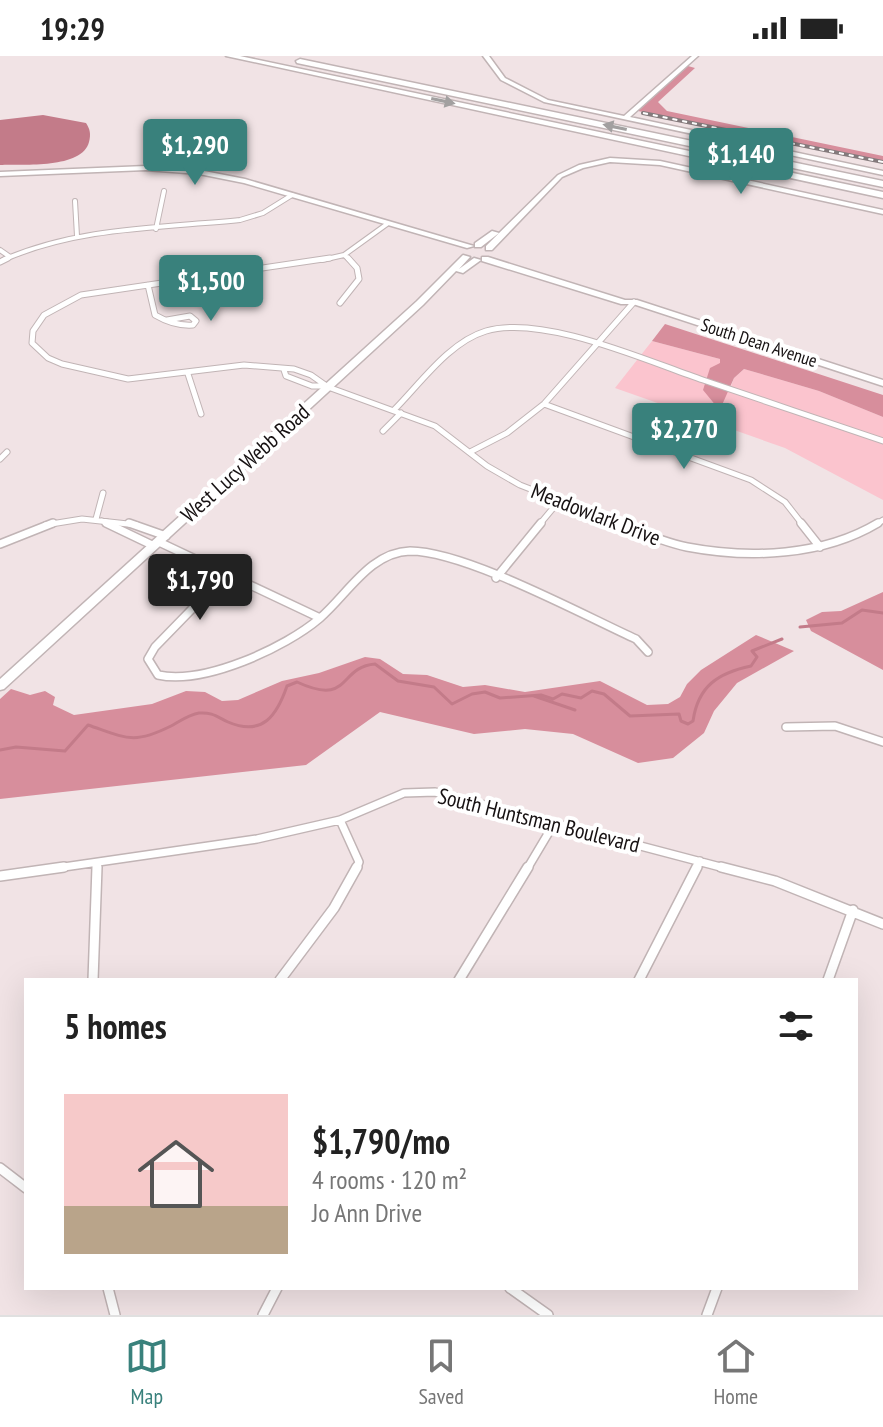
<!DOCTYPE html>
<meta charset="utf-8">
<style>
body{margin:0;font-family:"PT Sans Narrow",sans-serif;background:#f6f6f6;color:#222;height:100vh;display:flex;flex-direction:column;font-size:30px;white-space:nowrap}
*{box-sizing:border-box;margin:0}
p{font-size:26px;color:#767676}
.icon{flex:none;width:44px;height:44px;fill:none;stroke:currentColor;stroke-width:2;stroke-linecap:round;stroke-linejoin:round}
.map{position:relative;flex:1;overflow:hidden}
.drawer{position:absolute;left:24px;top:922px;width:834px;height:312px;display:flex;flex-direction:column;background:#fff;border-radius:0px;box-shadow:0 8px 32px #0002}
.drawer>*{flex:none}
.price{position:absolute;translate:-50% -68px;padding:0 18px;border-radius:8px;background:#39817c;color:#fff;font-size:26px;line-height:52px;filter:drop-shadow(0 2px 4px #0008)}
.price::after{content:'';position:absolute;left:50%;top:48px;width:24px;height:18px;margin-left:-12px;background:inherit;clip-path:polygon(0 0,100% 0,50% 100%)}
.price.selected{background:#222;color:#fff}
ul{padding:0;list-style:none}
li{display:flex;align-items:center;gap:24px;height:200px;padding:0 40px}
li span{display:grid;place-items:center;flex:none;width:224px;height:160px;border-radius:0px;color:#555}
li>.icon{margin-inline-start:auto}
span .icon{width:96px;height:96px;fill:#fffc;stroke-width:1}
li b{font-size:34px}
h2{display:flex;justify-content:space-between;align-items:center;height:96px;padding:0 40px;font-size:34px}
.status{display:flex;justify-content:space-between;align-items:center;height:56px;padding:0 40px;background:#fff;direction:ltr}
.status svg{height:22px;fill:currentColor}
.dock{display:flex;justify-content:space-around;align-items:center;height:112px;border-top:2px solid #e0e0e0;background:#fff;font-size:22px;color:#767676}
.dock a{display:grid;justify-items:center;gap:4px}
.dock .selected{color:#39817c}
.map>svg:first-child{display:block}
</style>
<div class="status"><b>19:29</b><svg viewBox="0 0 49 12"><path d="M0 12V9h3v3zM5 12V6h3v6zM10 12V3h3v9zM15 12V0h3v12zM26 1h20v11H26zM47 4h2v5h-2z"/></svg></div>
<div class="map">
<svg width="883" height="1259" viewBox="0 0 883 1259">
<rect width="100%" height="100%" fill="#f1e3e5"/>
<path fill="#fbc4ce" d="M652,285l68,18 10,30 4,-11 10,-9 75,22 64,26v83l-98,-52 -170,-60z"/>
<path fill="#d78e9c" d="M688,10l7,2 -37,34 9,9 216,45v5l-245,-50z
M665,268l218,71v22l-64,-26 -75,-22 -10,9 -12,27 -5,2 -14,-17 7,-22 10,-5v-4l-68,-18z
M883,536v78l-72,-39 -5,-11 16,-8 19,-1z
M756,579l38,16 -57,32 -23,28 -10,22 -31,25 -35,5 -65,-29 -48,-5 -51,5 -94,-22 -74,53 -306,34v-100l11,-10 19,6 15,-4 10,6 -2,8 21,10 78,-11 34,-13 19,1 17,9 16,-1 44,-19 37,-8 46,-16 15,2 23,15 24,1 36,12 22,-2 40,7 75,-11 47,24 21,-1 12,-7 7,-13 14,-14z"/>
<path fill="#c37b89" d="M43,59l43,8c4,6 5,11 3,19 -7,27 -65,22 -89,23v-45z"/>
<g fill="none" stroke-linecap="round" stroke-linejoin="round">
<path stroke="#c37b89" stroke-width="3" d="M800,571l42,-4 20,-13 21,3
M534,640l41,14
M0,694l16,-3 49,4 23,-26c38,13 45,20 83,1 9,-5 19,-12 28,-13 14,-1 18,4 29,9 35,15 49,-7 59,-36l10,-4c54,25 41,-15 78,-18l23,17 36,6 18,17 20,-10 13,-2 15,6 41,-3 12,4 9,-5 19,4 11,-7 12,3 26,22 49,-2 2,7 7,3 5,-3c5,-35 25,-48 58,-55l6,-9 -5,-6 30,-12"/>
<g stroke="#c1b4b5" stroke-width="6">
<path id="street-far3" d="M75,145l2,35
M156,173l8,-38
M0,194l10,7
M344,199l6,5
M3,204c75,-33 157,-32 237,-40l23,-7 29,-18
M322,204l22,-5 43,-31"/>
</g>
<g stroke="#c1b4b5" stroke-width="7">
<path id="street-far2" d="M330,202l-249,37 -37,20 -11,16 -1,12 16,15 14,6 66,15 116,-14 50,4 17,6 17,12 107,39 52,40 33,19 103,40
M0,206l8,-4
M148,229l7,30c12,7 24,11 38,10l3,-4 -6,-5 -23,4
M340,247l19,-24 -2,-11 -9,-10
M284,314l2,6 26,10h14
M188,318l13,40
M544,348l207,76 34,22 18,23
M394,354c26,-26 55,-68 92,-79 57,-17 161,30 217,49 60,20 120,41 180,61
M383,375l18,-18
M470,396l37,-19 37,-29 90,-102
M0,403l7,-7
M96,463l7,-26
M102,465l8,4
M45,469l37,-6 55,6
M539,469l20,-24
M875,469l8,-5"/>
</g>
<g stroke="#c1b4b5" stroke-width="10">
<path id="street-far1" d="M106,467l48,23
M129,467l37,13
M618,467c22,9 45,19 69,24 63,12 136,9 191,-24
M801,467l19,24
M159,486l161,76
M0,488l53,-21
M227,517l-72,74 -7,12 10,16c46,10 127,-27 162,-57 27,-23 50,-66 90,-67 55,0 173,64 226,88l12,13
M496,522l45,-55
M786,671l49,-1 48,16
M340,764l19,42 -3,7
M50,813l207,-30 83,-19 64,-27 31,-1 293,77
M97,813v-5
M527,813l28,-47
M696,813l4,-8"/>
</g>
<g stroke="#c1b4b5" stroke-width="12">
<path id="street" d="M721,811l54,14 108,43
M0,820l64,-9
M93,924l4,-113
M280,924l54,-72 23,-41
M459,924l69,-113
M639,924l58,-113
M828,924l25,-70
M0,1112l26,20
M108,1232l7,27
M510,1232l38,27
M263,1259l14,-27
M707,1259l10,-27"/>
</g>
<g stroke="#c1b4b5" stroke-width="3">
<path id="secondary" d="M483,0h6l16,22 43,22 76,16 68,-60h6l-68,61 253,54v4l-339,-73 -43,-22z
M610,102l50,3 223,49v4l-223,-49 -50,-3 -27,6 -21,9 -70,73h-6v-4l72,-71 21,-10z
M146,110l53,4 46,9 229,67 -7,2 -223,-65 -45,-9 -53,-4 -146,6v-4z
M492,175l7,2 -18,14h-6v-4z
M463,199l7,2 -11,12 15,-11 7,2 -18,13 -7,-2 -33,34 -419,384 -4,1v-11l417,-378z
M482,201h6l137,43h12l246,80v6l-250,-82h-12l-139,-43z"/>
</g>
<g stroke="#c1b4b5" stroke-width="3">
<path id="highway" d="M226,0h14l643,136v6z
M300,3l583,122v6l-586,-124 -1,-2z"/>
</g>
<use href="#street-far3" stroke="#fff" stroke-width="4"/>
<use href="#street-far2" stroke="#fff" stroke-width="5"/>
<use href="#street-far1" stroke="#fff" stroke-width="7"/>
<use href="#street" stroke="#fff" stroke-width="9"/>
<use href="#secondary" fill="#fff" fill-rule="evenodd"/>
<use href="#highway" fill="#fff" fill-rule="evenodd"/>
<g stroke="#847a7c" stroke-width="4">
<path id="rail" d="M643,57l240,49"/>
</g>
<use href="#rail" stroke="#fff" stroke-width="2" stroke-dasharray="5" stroke-linecap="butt"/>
</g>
<defs><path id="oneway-solid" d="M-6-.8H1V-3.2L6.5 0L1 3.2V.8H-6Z" transform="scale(2)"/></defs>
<g fill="#a2a0a0">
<use href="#oneway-solid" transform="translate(443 45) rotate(12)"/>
<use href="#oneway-solid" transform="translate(615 71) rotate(-168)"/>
</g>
<g text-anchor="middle" stroke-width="8" stroke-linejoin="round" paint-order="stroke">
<g font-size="18" fill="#161112" stroke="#fff">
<text transform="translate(759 287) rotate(18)" y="6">South Dean Avenue</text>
</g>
<g font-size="22" fill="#161112" stroke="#fff">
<text transform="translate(245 407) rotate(-42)" y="8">West Lucy Webb Road</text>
<text transform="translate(596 458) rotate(21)" y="8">Meadowlark Drive</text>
<text transform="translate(539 764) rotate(14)" y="8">South Huntsman Boulevard</text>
</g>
</g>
</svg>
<b class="price" style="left:195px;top:131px">$1,290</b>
<b class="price" style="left:741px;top:140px">$1,140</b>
<b class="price" style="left:211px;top:267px">$1,500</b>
<b class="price" style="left:684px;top:415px">$2,270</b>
<b class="price selected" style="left:200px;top:566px">$1,790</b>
<section class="drawer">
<h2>5 homes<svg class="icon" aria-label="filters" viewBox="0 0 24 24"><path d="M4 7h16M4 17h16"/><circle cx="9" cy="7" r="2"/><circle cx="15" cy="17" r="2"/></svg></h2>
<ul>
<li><span style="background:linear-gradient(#f6c9c9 70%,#b9a48a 0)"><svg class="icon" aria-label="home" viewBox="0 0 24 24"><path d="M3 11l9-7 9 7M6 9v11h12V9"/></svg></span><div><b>$1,790/mo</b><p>4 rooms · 120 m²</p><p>Jo Ann Drive</p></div></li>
</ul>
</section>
</div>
<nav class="dock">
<a class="selected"><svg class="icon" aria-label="map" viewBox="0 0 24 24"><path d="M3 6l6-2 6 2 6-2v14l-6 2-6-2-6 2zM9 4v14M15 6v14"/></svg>Map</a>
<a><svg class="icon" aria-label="saved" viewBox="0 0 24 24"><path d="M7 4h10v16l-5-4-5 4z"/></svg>Saved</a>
<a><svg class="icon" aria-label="home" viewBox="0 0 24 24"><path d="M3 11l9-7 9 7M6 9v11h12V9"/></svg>Home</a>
</nav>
